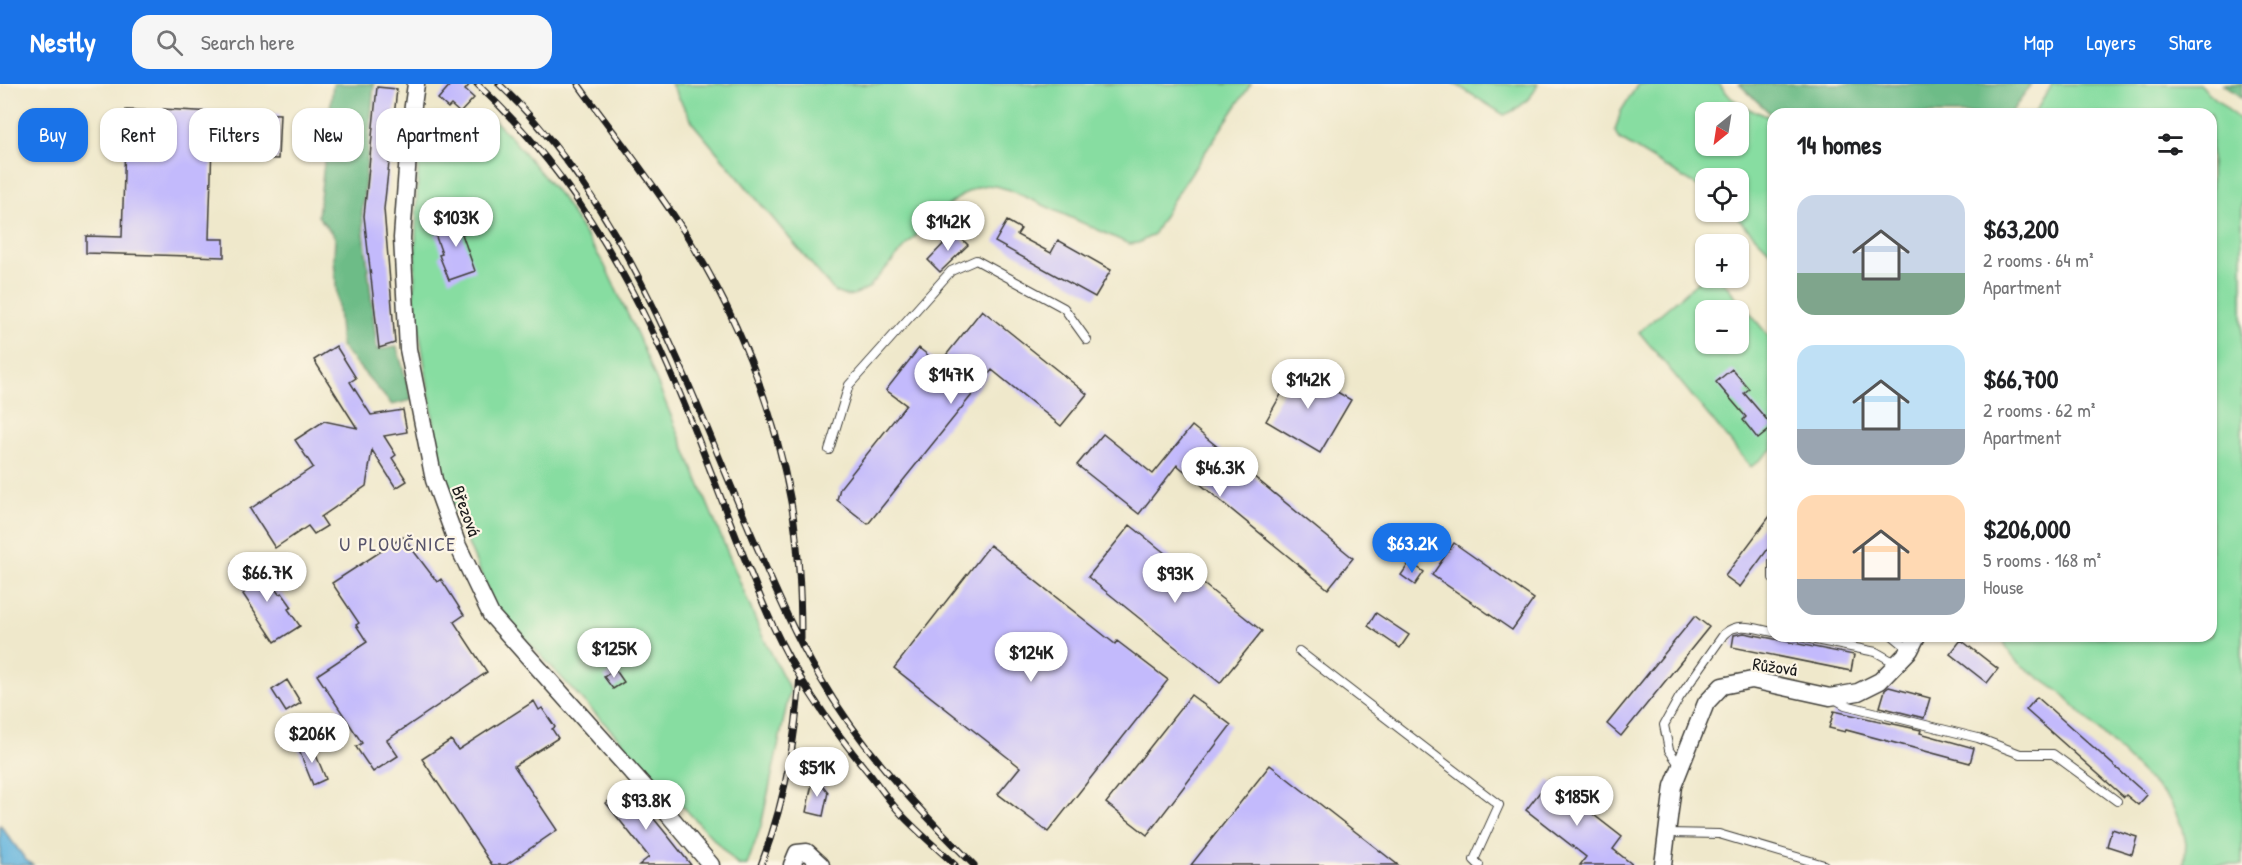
<!DOCTYPE html>
<meta charset="utf-8">
<style>
body{margin:0;font-family:"Patrick Hand",sans-serif;background:#f6f6f6;color:#202124;height:100vh;display:flex;flex-direction:column;font-size:22px;white-space:nowrap}
*{box-sizing:border-box;margin:0}
p{font-size:20px;color:#757577}
.icon{flex:none;width:33px;height:33px;fill:none;stroke:currentColor;stroke-width:2;stroke-linecap:round;stroke-linejoin:round}
.map{position:relative;flex:1;overflow:hidden}
.panel{position:absolute;left:1767px;top:24px;width:450px;height:534px;display:flex;flex-direction:column;background:#fff;border-radius:18px;box-shadow:0 2px 4px #0004}
.panel>*{flex:none}
.banner{position:absolute;left:18px;top:24px;width:570px;height:54px;display:flex;gap:12px}
.needle{width:39px;rotate:210deg}
.controls{position:absolute;left:1695px;top:18px;display:grid;gap:12px}
.controls a{display:grid;place-items:center;width:54px;height:54px;border-radius:12px;background:#fff;box-shadow:0 2px 4px #0004;font-size:30px}
.price{position:absolute;translate:-50% -51px;padding:0 14px;border-radius:21px;background:#fff;color:#222;font-size:20px;line-height:39px;filter:drop-shadow(0 2px 3px #0008)}
.price::after{content:'';position:absolute;left:50%;top:36px;width:18px;height:14px;margin-left:-9px;background:inherit;clip-path:polygon(0 0,100% 0,50% 100%)}
.price.active{background:#1a73e8;color:#fff}
ul{padding:0;list-style:none}
li{display:flex;align-items:center;gap:18px;height:150px;padding:0 30px}
li span{display:grid;place-items:center;flex:none;width:168px;height:120px;border-radius:18px;color:#555}
li>.icon{margin-inline-start:auto}
span .icon{width:72px;height:72px;fill:#fffc;stroke-width:1}
li b{font-size:26px}
h2{display:flex;justify-content:space-between;align-items:center;height:72px;padding:0 30px;font-size:26px}
.chip{padding:0 21px;border-radius:18px;background:#fff;box-shadow:0 2px 4px #0004;font-size:21px;line-height:54px}
.chip.active{background:#1a73e8;color:#fff}
header{display:flex;align-items:center;gap:36px;box-sizing:border-box;height:84px;padding:0 30px;background:#1a73e8;color:#fff}
header strong{font-size:28px}
nav{display:flex;gap:33px;margin-inline-start:auto;font-size:21px}
.search{width:420px;height:54px;background:#f6f6f6;display:flex;align-items:center;gap:15px;box-sizing:border-box;padding:0 21px;border-radius:18px;color:#757577;font-size:22px}
.map>svg:first-child{display:block}
</style>
<header>
<strong>Nestly</strong>
<div class="search"><svg class="icon" aria-label="search" viewBox="0 0 24 24"><circle cx="10" cy="10" r="6"/><path d="M15 15l6 6"/></svg>Search here</div>
<nav><a>Map</a><a>Layers</a><a>Share</a></nav>
</header>
<div class="map">
<svg width="2242" height="781" viewBox="0 0 2242 781">
<rect width="100%" height="100%" fill="#fcf5e5"/>
<filter id="ink" filterUnits="userSpaceOnUse"><feTurbulence type="fractalNoise" baseFrequency=".0167" numOctaves="2"/><feDisplacementMap in="SourceGraphic" scale="12" xChannelSelector="R" yChannelSelector="G"/><feConvolveMatrix kernelMatrix="1 2 1 2 8 2 1 2 1" color-interpolation-filters="sRGB"/></filter>
<filter id="wash" filterUnits="userSpaceOnUse"><feTurbulence type="fractalNoise" baseFrequency=".008" numOctaves="4" result="noise"/><feDisplacementMap in="SourceGraphic" scale="24" xChannelSelector="R" yChannelSelector="G"/><feGaussianBlur stdDeviation="1.35" result="paint"/><feColorMatrix in="noise" values="0 0 0 0 0 0 0 0 0 0 0 0 0 0 0 0 0 1.4 0 .05"/><feComposite in="paint" operator="in"/></filter>
<g filter="url(#wash)">
<rect width="100%" height="100%" fill="#efe8cb"/>
<path fill="#87dda1" stroke="#527c5e" stroke-width="1.5" fill-rule="evenodd" d="M671,0h580l-78,116 -20,35 -15,8 -9,1 -119,-54c-10,-3 -22,-7 -32,-3 -36,14 -83,72 -110,101 -14,7 -18,11 -33,4l-140,-166z
M1455,0h83c-5,14 -21,26 -34,31z
M1638,0h81l12,14 18,11 24,9v136l-42,-42h7v-34h-32l-1,13 -87,-53 -3,-7 6,-20zM1738,28v34h-32v-34z
M2052,0h147l43,38v743h-58l2,-21 -3,-15 -13,-28 -109,-108 -44,-31 -11,-14 -3,-11 208,-1v-522h-177z
M488,30l22,22 51,61 43,67 34,72 123,297 29,57 -29,136 -14,39h-9l-243,-258 -51,-120 -30,-190 5,-161z
M1705,192l1,2h14l53,63v108l-22,18 -112,-135zM1706,226h32v34h-32z"/>
<path fill="#6dbc87" stroke="#446c52" stroke-width="1.5" d="M333,0h41l-12,131 15,135 20,-3 15,53 -20,5 -51,-59 -7,-87 1,-22 -17,-21z
M1739,0h292l-21,30h-237v2z
M2223,0h19v14z"/>
<path fill="#61b3dd" stroke="#3e687c" stroke-width="1.5" d="M0,741l26,35 7,5h-33z"/>
<g id="blocks">
<path fill="#c3bafc" d="M451,0h19l-5,6 9,8 -14,15 -9,-8 -3,3 -10,-9z
M377,3l20,2 -13,120 11,134 -16,5 -15,-132z
M163,25l50,3 -4,127h15v18l-138,-4v-17l36,1 4,-127 37,1z
M254,29l26,1 -2,45 -26,-1z
M466,128l7,18 -11,4 13,37 -26,9 -10,-25 3,-1 -7,-20 20,-7 -3,-10z
M1007,137l14,8 -4,6 34,18 7,-13 53,30 -16,27 -100,-55z
M955,148l13,13 -28,27 -12,-12z
M982,226l105,84 -26,32 -69,-56 -124,154 -31,-24 3,-12 66,-83 -20,-15 33,-42 20,16z
M336,262l20,32 -6,4 21,33 32,-5 4,22 -23,4 12,19 -4,3 15,23 -11,7 -24,-38 -6,36 -45,31 6,9 -13,8 -6,-8 -33,22 -25,-39 63,-42 -18,-27 29,-19 33,7 -43,-68z
M1296,284l55,32 -31,53 -54,-32z
M1732,285l17,20 -5,4 29,34 -15,12 -15,-19 3,-3 -30,-35z
M1192,342l161,132 -25,31 -151,-124 -38,49 -62,-49 26,-31 50,40z
M1773,428v30l-33,45 -15,-11z
M1130,441l132,106 -42,52 -132,-106z
M403,453l34,45 4,-3 23,36 -10,7 33,50 -100,68 11,16 -25,16 -17,-25 6,-4 -45,-68 50,-33 -11,-17 3,-2 -27,-40z
M1454,459l80,56 -22,31 -80,-55z
M990,461l125,99 2,-3 51,39 -120,152 -50,-38 22,-27 -126,-99z
M245,474l12,27 10,-7 12,16 3,-1 10,14 -4,2 12,17 -25,16 -32,-48 2,-2 -13,-28z
M1410,478l14,10 -9,13 -14,-10z
M1376,529l33,22 -9,13 -32,-22z
M1695,532l14,11 -88,109 -14,-12z
M1744,549l110,22 -3,16 -119,-24 2,-12z
M1961,556l37,29 -11,14 -37,-29z
M615,585l9,13 -11,7 -9,-12z
M287,596l14,23 -15,9 -14,-22z
M1889,603l41,11 -6,20 -44,-11 5,-17z
M1191,611l40,30 -84,110 -41,-32z
M2037,613l110,98 -9,10 -12,-10 -2,2 -98,-87z
M534,617l5,9 3,-2 13,19 -3,2 6,9 -44,28 43,64 -51,35h-14l-70,-106 29,-19 7,10z
M1834,627l87,19 -1,3 54,15 -4,15 -124,-33 -1,2 -16,-4z
M311,659l15,36 -13,6 -15,-37z
M1270,681l128,100h-207z
M814,691l14,17 -5,24 -17,-4z
M1549,696l73,57 -9,12 20,16h-53l6,-8 -60,-47z
M627,702l41,50 23,29h-52l10,-8 -43,-54z
M2112,745l25,8 -5,17 -25,-8z"/>
</g>
</g>
<g filter="url(#ink)">
<use href="#blocks" fill-opacity="0" stroke="#3c3b36" stroke-width="1.5"/>
<g fill="none" stroke-linecap="round" stroke-linejoin="round">
<g stroke="#3c3b36" stroke-width="10">
<path id="service" d="M829,366l20,-65 102,-114 25,-11 88,48 23,32
M1773,477v17
M1795,552l81,16 21,12
M1893,552l17,14
M1299,567l200,154 -25,55 5,5
M1833,614l12,7 133,33 42,16h33l64,47
M1680,682l-11,-16 -5,-25 15,-27 45,-64c14,-13 32,-5 49,-2
M1667,749l52,1 105,31"/>
</g>
<g stroke="#3c3b36" stroke-width="19">
<path id="minor" d="M416,0l-6,43 -8,111 6,111 26,131 24,66 33,69 161,180 59,70
M792,781l5,-12 10,-1 14,13
M1663,781l10,-79 33,-83 16,-17 30,-6 78,17 28,-5 22,-11 30,-31 7,-14"/>
</g>
<use href="#service" stroke="#fff" stroke-width="8"/>
<use href="#minor" stroke="#fff" stroke-width="16"/>
<g stroke="#1c1c1c" stroke-width="7">
<path id="rail" d="M477,0c75,69 130,153 174,245 46,96 78,199 122,297 25,55 61,105 99,151 9,12 18,25 29,37 17,18 36,34 54,51
M499,0c129,123 185,294 254,454 20,46 40,94 66,138 41,71 97,131 155,189
M578,0c36,50 76,99 109,152 51,81 87,172 104,266 8,45 10,91 10,137
M761,781c23,-60 35,-127 39,-190"/>
</g>
<use href="#rail" stroke="#fcf5e5" stroke-width="4.5" stroke-dasharray="14" stroke-linecap="butt"/>
</g>
</g>
<g text-anchor="middle" stroke-width="4.5" stroke-linejoin="round" paint-order="stroke">
<g font-size="18" fill="#1c1c1c" stroke="#fcf5e5">
<text transform="translate(466 427) rotate(70)" y="6">Březová</text>
<text transform="translate(1775 583) rotate(8)" y="6">Růžová</text>
</g>
<g font-size="20" letter-spacing="1.5" fill="#56536a" stroke="#fcf5e5">
<text x="398" y="467">U PLOUČNICE</text>
</g>
</g>
</svg>
<div class="controls">
<a><svg class="needle" viewBox="-14 -14 28 28"><path d="M0-13l5 13h-10z" fill="#e53935"/><path d="M0 13l5-13h-10z" fill="#757577"/></svg></a>
<a><svg class="icon" aria-label="locate" viewBox="0 0 24 24"><circle cx="12" cy="12" r="6"/><path d="M12 2v4M12 18v4M2 12h4M18 12h4"/></svg></a>
<a>+</a>
<a>−</a>
</div>
<b class="price" style="left:456px;top:164px">$103K</b>
<b class="price" style="left:948px;top:168px">$142K</b>
<b class="price" style="left:951px;top:321px">$147K</b>
<b class="price" style="left:1308px;top:326px">$142K</b>
<b class="price" style="left:1220px;top:414px">$46.3K</b>
<b class="price active" style="left:1412px;top:490px">$63.2K</b>
<b class="price" style="left:267px;top:519px">$66.7K</b>
<b class="price" style="left:1175px;top:520px">$93K</b>
<b class="price" style="left:614px;top:595px">$125K</b>
<b class="price" style="left:1031px;top:599px">$124K</b>
<b class="price" style="left:312px;top:680px">$206K</b>
<b class="price" style="left:817px;top:714px">$51K</b>
<b class="price" style="left:1577px;top:743px">$185K</b>
<b class="price" style="left:646px;top:747px">$93.8K</b>
<div class="banner">
<a class="chip active">Buy</a>
<a class="chip">Rent</a>
<a class="chip">Filters</a>
<a class="chip">New</a>
<a class="chip">Apartment</a>
</div>
<section class="panel">
<h2>14 homes<svg class="icon" aria-label="filters" viewBox="0 0 24 24"><path d="M4 7h16M4 17h16"/><circle cx="9" cy="7" r="2"/><circle cx="15" cy="17" r="2"/></svg></h2>
<ul>
<li><span style="background:linear-gradient(#c9d6e8 65%,#7fa58c 0)"><svg class="icon" aria-label="home" viewBox="0 0 24 24"><path d="M3 11l9-7 9 7M6 9v11h12V9"/></svg></span><div><b>$63,200</b><p>2 rooms · 64 m²</p><p>Apartment</p></div></li>
<li><span style="background:linear-gradient(#bfe0f5 70%,#9aa5b1 0)"><svg class="icon" aria-label="home" viewBox="0 0 24 24"><path d="M3 11l9-7 9 7M6 9v11h12V9"/></svg></span><div><b>$66,700</b><p>2 rooms · 62 m²</p><p>Apartment</p></div></li>
<li><span style="background:linear-gradient(#ffd9b3 70%,#9aa5b1 0)"><svg class="icon" aria-label="home" viewBox="0 0 24 24"><path d="M3 11l9-7 9 7M6 9v11h12V9"/></svg></span><div><b>$206,000</b><p>5 rooms · 168 m²</p><p>House</p></div></li>
</ul>
</section>
</div>
